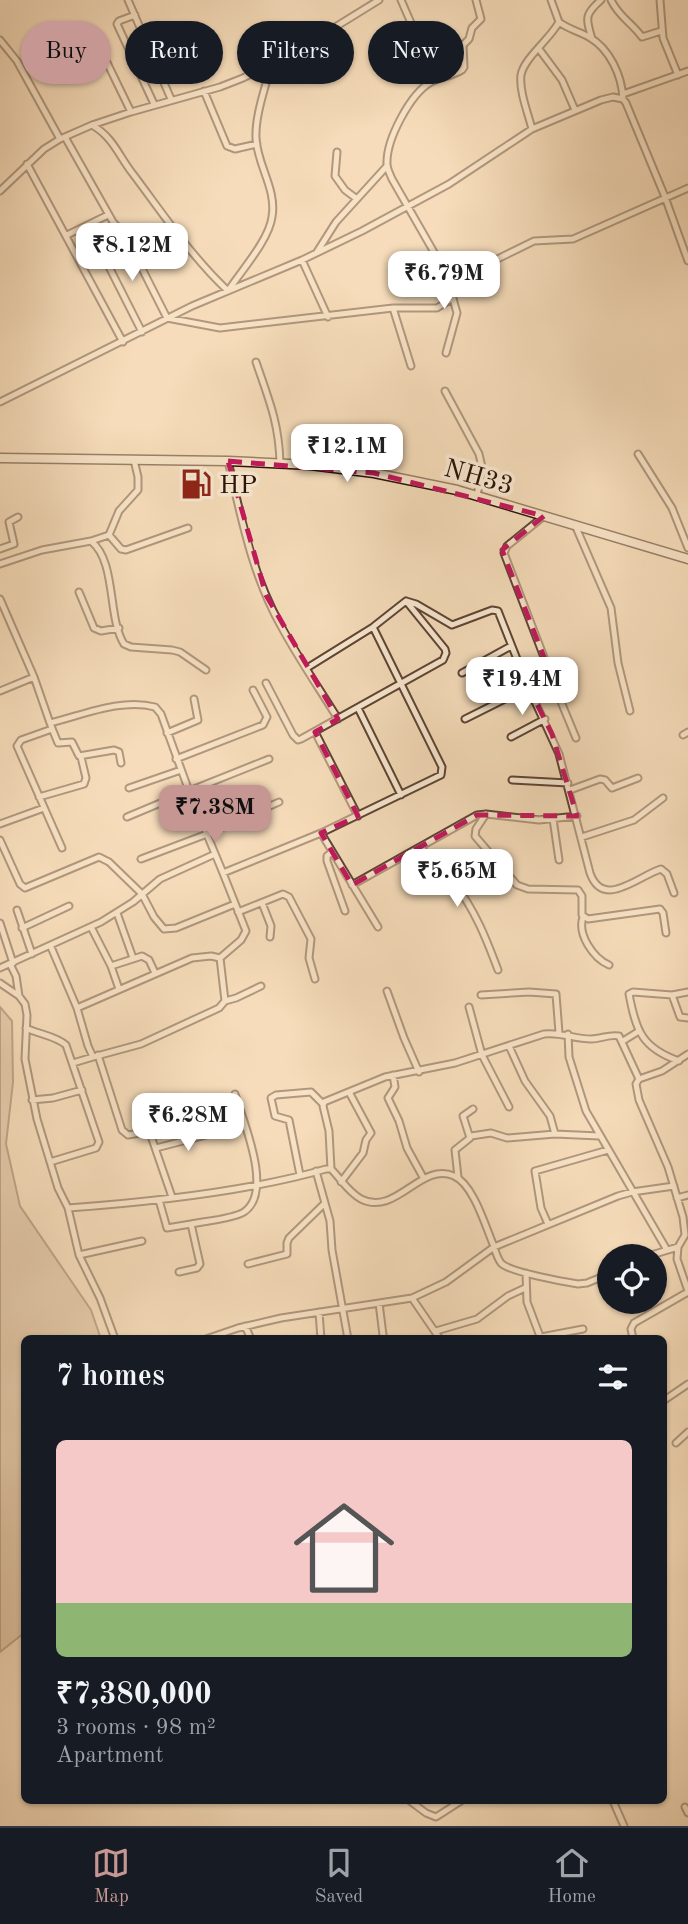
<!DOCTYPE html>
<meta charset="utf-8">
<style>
body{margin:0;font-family:"Old Standard TT",serif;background:#20242c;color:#f1f3f6;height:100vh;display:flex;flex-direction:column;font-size:26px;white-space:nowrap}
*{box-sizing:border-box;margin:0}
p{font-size:23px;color:#9ea1a6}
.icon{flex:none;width:38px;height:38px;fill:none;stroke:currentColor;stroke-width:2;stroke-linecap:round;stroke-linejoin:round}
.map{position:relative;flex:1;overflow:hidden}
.sheet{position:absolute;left:21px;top:1335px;width:646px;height:469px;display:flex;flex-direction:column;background:#171b24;border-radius:10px;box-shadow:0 2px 5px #0004}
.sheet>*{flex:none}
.top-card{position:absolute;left:21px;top:21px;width:648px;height:63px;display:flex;gap:14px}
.buttons{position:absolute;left:597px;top:1244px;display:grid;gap:14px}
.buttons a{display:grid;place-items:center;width:70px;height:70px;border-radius:50%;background:#171b24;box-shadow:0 2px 5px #0004;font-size:35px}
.price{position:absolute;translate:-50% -60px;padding:0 16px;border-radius:14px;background:#fff;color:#222;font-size:23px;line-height:46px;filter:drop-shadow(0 2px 4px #0008)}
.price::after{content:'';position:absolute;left:50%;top:42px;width:21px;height:16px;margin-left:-10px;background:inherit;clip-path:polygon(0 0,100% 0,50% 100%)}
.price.current{background:#c59692;color:#111}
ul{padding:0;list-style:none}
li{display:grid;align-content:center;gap:14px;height:371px;padding:0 35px}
li span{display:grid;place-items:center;height:217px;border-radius:10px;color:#555}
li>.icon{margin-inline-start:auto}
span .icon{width:126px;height:126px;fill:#fffc;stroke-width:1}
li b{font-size:30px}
h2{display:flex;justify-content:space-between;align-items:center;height:84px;padding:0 35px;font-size:30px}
.chip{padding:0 24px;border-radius:32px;background:#171b24;box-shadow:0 2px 5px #0004;font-size:24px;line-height:63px}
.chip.current{background:#c59692;color:#111}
.tabs{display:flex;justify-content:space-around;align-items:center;height:98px;border-top:2px solid #363941;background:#171b24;font-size:19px;color:#9ea1a6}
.tabs a{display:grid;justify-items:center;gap:4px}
.tabs .current{color:#c59692}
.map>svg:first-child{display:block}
</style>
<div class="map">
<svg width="688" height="1826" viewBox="0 0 688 1826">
<rect width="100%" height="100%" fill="#f5dcba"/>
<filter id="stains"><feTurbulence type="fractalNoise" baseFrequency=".00286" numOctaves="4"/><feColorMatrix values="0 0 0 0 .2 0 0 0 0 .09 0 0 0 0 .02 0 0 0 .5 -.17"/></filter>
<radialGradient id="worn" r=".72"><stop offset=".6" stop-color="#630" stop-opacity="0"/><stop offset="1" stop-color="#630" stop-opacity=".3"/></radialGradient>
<path fill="#d3b99b" stroke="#7f6550" stroke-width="2" d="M0,1007l12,14 1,61 -7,62 14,62 71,104 10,29h-77v294l-24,19z"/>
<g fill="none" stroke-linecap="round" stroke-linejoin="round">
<g stroke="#5e4433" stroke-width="9">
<path id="street" d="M128,0l43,99
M401,0l17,39
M476,0l5,19 -9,9 -3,11 -6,6 1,22 -2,3c-9,6 -21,7 -31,12 -21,12 -45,58 -44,82 0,5 3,10 5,15l55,96 10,4 77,-38 39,-2 115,-51
M551,0l8,22c9,7 21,10 30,15 21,12 33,39 34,62
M611,0c8,17 20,22 31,37l19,-6
M660,0l3,38 15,37
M135,15l-16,6 -2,3 37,80
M592,39c-6,-21 -8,-24 9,-39
M0,40l17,21 43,78
M98,44l33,68
M539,49l23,31 13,30
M204,91l23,55 8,3 22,-5
M623,94l65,-23
M92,125c22,13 26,30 41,49 30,40 58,82 95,117 13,-20 41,-51 44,-74 5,-28 -15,-52 -16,-79 -1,-24 10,-51 15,-74
M532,129c-4,-16 -13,-38 -11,-54 3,-17 29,-36 38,-53
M65,137l48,85 12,13 42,83 53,10 173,-20h44l16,-10
M337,152l-2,24 10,14 12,9
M27,164l96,178
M0,191l44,-42 16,-10 32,-14 39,-13 89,-25 23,-9 55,-28 81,-50
M67,235l41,-20
M99,247l43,85
M317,252l19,-30 51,-56
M302,260l26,57
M393,308l18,58
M446,353l11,-40 -7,-25 2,-10
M256,362c13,38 23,61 24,101
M445,391l34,63 3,13 -5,29
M0,402l192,-96 110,-46 60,-29 87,-47 83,-55 69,-29 12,-3 10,2 3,4 39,94 23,64
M638,454l34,54 16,40
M228,461c13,56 24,114 53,165 17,32 38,62 57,93
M544,516l-37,30 -3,7 43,112 -2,6 -19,11 33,72 31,119c13,37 48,3 71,-4l6,5 7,19
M575,525l36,83 7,55 12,48
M109,535l10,-24 19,-21v-13l-4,-17
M91,541l18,-6 12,14 5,1 62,-22
M0,549l14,-5 -5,-22 9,-5
M0,564l42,-14 49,-9c26,21 16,76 33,103l7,3 41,3 8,2 26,18
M79,592l15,36 7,3 18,-3
M0,599l34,78 16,46c33,-8 71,-25 105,-16l6,7 28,77 80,-32
M307,668l66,-41 33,-26 10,3 36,21 40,-15 6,1 28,71
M547,668l29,70
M462,673l49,-27
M266,683l27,52 5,5 3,-1 142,-79 3,-7 -1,-4 -39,-48
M0,691l34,-14
M358,708l43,87
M465,719l64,-32
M51,726l7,17 14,-1 7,14 35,-6 5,2 2,11
M52,729l-31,11 -4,6 45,102
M315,732l43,84
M167,733l31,-13 -4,-21
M683,735l5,-3
M511,737l34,-18
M176,759l87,-34 4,-8 -14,-27
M512,780l56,3
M129,788l52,-18
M570,790l30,-11 5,1 7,8 26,-10
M39,797l45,-13 2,-6 -5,-21
M486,814l-10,15 -1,7 42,49 11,4 50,1 4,6v19l6,4 72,-10 3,4 3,20
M127,817l62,-26 34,82 98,-40 120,-58 1,-8 -69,-140
M553,819l6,41
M0,824l44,-16
M321,833l57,94
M582,837l52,-17 29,-22
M0,840l20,44 5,4 74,-31 10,5 33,32 12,23 10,12 12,-1 59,-24
M421,847c10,14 22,23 33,36 21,27 32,55 44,87
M332,852l-5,4v5l18,50
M141,859l66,-25 72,-32
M352,885l125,-70 9,-1 53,6 38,-4
M262,903l9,23 -1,11
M17,910l15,44
M238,912l45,-18 6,3 22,42 -2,19 6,21
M117,913l16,45
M583,917c-6,17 10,41 26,48
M0,923l13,40
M91,927l20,39 8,23
M22,928l47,-22
M51,947l26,61 11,38 5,11 48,-13 78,-36 6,-7 -5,-43 21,-18 5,-9 -23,-58
M10,964l6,12 3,20
M111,966l31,-10 7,4 6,13
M0,968l101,-46 32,-20 27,-23 55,-25
M0,983l19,13 6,8 2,11 -2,44 12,60 21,69 10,20 11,47 21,43 15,41
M387,991l17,47 15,34
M481,995l48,-3 27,2 3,39
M672,995l16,-3
M225,1001l11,-3 25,-12
M469,1007l13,48 27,52
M77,1008l115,-50 19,-2 9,2
M26,1028c12,6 30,8 40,17l33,97 -3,6 -46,14
M568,1034l1,23 17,54 81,139
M623,1041l16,-10
M509,1046l16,35 25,35 5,18
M688,1054l-26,17 -23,8 -3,5 3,16 29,67 15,50 2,18 -7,12 -1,12 11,32
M98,1055l24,75 6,5 18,-3 5,4 21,61
M679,1061c-37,-13 -43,-30 -50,-67l4,-2 39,3 8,22 8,1
M73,1063l20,-6
M393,1075l2,12 -7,11 11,23 8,27 17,31
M32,1100l21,-2 29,-8
M471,1136l20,-3 16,5 48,-4 44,2
M156,1148l58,-15
M331,1169l-2,-38 -6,-25 1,-4 61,-25 70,-14 89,-29c18,-2 30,5 47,5 10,0 18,-5 28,-3l20,43
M316,1171l14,50 2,29 16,89
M300,1175l-11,-55 -14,-4 -4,-18 5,-3 35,-3 12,12
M458,1177l-3,-27 15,-12 -7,-22 10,-7
M341,1182l22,-29 3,-13 5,-7 -22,-41
M677,1198l11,-3
M159,1200l8,28 24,-4 9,40 -3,4 -18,4
M68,1208c82,-6 179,-16 258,-39h5c10,10 17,23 30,30 35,18 60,-38 93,-23 19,8 31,49 39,68 2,6 4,14 8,19 8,9 64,19 77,21l9,-1 22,-9
M191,1224c14,-3 42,-5 53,-12 30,-20 -1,-91 -9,-118
M548,1224l-7,-16 -6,-37 73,-21
M79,1255l63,-14
M648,1256l30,-9
M248,1264l39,-10v-11l2,-5 36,-35
M526,1273l1,29 14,37
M412,1298l28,41
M379,1303l4,32
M319,1312l2,27
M245,1326l6,13
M436,1331l41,-12 31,-23 17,-8
M541,1337l42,-8
M206,1339l32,-11 43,-10 131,-20 34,-16 48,-35 124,-51 14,-4 42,-6
M633,1339l-2,-10 3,-6 54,-31
M663,1401l25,-17
M676,1443l12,-11
M410,1801l16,12 10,4 25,-16
M613,1801l11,25
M685,1807l3,6"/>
</g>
<g stroke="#2b1106" stroke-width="11">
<path id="secondary" d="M0,458l228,3 82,4 64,8 83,17 231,69"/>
</g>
<use href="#street" stroke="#f8e8d2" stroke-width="5"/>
<use href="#secondary" stroke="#f8e8d2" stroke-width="8"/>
</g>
<path d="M0 0H688V1826H0ZM228,461l146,12 170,43 -42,34 45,115 -21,17 26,52 25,82 -100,-1 -125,70 -31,-52 37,-17 -43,-84 23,-13 -72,-124z" fill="#f5dcba" fill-opacity=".55" fill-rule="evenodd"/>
<path fill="none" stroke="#c2185b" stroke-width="5" stroke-dasharray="14 9" stroke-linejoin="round" d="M228,461l146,12 170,43 -42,34 45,115 -21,17 26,52 25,82 -100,-1 -125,70 -31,-52 37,-17 -43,-84 23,-13 -72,-124z"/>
<defs>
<g id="fuel-bare" transform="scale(2.415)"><path d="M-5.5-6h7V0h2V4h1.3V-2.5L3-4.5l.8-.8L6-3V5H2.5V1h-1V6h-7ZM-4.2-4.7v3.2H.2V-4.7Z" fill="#8f2418" stroke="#f8e8d2" stroke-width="2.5" paint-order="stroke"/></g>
</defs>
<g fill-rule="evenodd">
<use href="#fuel-bare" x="196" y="484"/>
</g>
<g text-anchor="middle" stroke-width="7" stroke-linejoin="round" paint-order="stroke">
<g font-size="26" fill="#2b1106" stroke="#f8e8d2">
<text transform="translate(479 476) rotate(16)" y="9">NH33</text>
</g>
<g font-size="26" fill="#2b1106" stroke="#f8e8d2" text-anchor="start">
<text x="219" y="493">HP</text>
</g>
</g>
<rect width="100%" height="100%" filter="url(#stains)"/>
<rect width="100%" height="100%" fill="url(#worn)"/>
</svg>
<div class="buttons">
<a><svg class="icon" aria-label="locate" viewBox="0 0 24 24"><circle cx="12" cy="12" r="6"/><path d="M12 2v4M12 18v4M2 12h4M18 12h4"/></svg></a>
</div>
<b class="price" style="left:132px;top:283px">₹8.12M</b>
<b class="price" style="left:444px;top:311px">₹6.79M</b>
<b class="price" style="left:347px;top:484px">₹12.1M</b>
<b class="price" style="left:522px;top:717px">₹19.4M</b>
<b class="price current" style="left:215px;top:845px">₹7.38M</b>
<b class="price" style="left:457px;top:909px">₹5.65M</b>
<b class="price" style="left:188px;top:1153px">₹6.28M</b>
<div class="top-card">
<a class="chip current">Buy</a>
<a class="chip">Rent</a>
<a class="chip">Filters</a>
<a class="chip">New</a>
</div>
<section class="sheet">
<h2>7 homes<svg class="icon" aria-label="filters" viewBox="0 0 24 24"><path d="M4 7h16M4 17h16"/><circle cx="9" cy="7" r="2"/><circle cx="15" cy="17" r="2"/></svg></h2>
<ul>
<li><span style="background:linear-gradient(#f6c9c9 75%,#8fb573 0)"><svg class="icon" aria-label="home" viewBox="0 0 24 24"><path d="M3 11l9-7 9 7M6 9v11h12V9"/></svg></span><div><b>₹7,380,000</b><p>3 rooms · 98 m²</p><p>Apartment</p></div></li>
</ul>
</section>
</div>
<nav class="tabs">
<a class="current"><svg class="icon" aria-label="map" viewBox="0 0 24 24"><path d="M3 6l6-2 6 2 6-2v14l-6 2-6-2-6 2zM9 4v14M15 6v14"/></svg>Map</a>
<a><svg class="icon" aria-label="saved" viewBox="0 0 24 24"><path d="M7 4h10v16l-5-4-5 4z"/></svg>Saved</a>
<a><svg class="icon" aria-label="home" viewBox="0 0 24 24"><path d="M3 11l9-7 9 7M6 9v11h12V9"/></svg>Home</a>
</nav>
